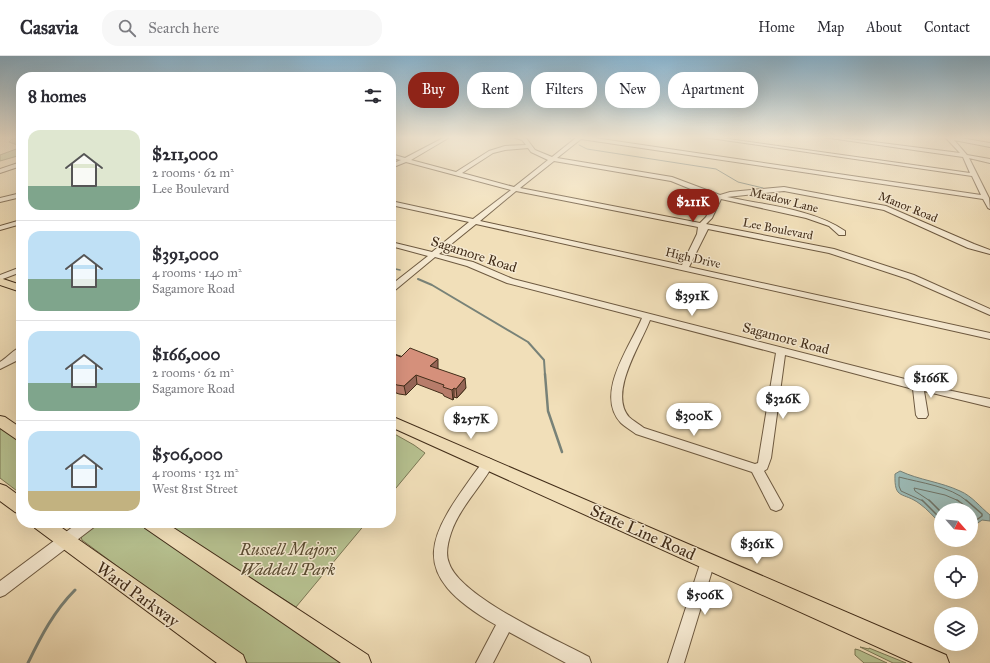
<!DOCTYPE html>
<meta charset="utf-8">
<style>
body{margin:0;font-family:"IM FELL Great Primer",serif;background:#f7f7f7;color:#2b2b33;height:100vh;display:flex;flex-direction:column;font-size:15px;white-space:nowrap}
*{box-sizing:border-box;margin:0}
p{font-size:13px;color:#7c7c81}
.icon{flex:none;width:22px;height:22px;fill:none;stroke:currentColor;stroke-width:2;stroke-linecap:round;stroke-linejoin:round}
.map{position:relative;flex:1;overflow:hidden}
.sheet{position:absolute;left:16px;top:16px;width:380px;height:456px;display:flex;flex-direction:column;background:#fff;border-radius:16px;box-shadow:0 4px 16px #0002}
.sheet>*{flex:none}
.banner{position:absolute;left:408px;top:16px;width:380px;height:36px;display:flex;gap:8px}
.needle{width:26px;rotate:117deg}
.tools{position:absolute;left:934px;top:447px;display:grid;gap:8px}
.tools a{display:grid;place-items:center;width:44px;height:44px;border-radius:50%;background:#fff;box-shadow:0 4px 16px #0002;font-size:20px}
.price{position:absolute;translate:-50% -34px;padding:0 9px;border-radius:14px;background:#fff;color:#222;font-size:13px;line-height:26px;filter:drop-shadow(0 1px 2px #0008)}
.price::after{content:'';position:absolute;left:50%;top:24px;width:12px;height:9px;margin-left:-6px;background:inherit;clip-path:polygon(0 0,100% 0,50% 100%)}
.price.active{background:#8f2418;color:#fff}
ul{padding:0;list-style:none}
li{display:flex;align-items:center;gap:12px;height:100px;padding:0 12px}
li+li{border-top:1px solid #e1e1e2}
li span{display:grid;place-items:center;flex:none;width:112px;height:80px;border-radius:12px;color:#555}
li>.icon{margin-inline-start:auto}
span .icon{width:48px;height:48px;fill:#fffc;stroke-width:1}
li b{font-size:17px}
h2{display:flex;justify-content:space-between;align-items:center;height:48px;padding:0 12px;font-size:17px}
.tag{padding:0 14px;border-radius:16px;background:#fff;box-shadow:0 4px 16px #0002;font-size:14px;line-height:36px}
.tag.active{background:#8f2418;color:#fff}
header{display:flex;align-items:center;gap:24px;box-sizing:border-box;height:56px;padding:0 20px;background:#fff;border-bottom:1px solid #e1e1e2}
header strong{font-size:19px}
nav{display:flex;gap:22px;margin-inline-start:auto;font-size:14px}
.search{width:280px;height:36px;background:#f7f7f7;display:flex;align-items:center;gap:10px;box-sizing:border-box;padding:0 14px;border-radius:16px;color:#7c7c81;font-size:15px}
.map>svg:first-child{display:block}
</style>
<header>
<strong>Casavia</strong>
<div class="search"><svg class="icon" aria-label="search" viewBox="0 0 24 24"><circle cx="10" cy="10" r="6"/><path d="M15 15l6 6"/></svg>Search here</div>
<nav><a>Home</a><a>Map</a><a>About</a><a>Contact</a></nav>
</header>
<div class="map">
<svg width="990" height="607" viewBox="0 0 990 607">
<rect width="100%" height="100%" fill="#f1dfb9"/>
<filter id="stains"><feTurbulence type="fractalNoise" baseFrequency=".005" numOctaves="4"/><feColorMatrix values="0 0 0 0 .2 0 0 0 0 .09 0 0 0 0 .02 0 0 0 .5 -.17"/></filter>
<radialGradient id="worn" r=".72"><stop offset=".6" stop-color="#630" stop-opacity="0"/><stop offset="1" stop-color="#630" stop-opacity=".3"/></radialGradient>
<path fill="#b7c291" stroke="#7c7855" d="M18,81h3v18l-21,6v-6l19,-7 1,-2 -11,-4 2,-2z
M0,371l21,14v53l-21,-16z
M391,376l23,13 11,8 -34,41z
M97,467h43l205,140h-97l-166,-123 -1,-3 2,-3z
M165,467h201l-70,84z
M860,591l9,2v-1l37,15h-13z
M855,593l4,1 28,13h-23l-9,-8z"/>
<path fill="#9cbbb7" stroke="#788278" d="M900,415c19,9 41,11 60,20 12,5 20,16 30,24v6l-8,-1 -11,8v-18h-30l-1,13c-6,-6 -13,-14 -20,-19 -17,-13 -26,-3 -25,-30z"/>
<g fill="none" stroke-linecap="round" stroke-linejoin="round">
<path stroke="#6f7468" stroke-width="1" d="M923,445l-22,-10 -2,-5v-9c22,6 51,9 68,24
M930,445l-15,-10 -1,-3 31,7 14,6"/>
<path stroke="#6f7468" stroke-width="1.5" d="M922,444l19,19
M929,444l12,12
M957,444l14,10
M966,444l16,14v2l-11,8"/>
<path stroke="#788278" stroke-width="1" d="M567,81l4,2
M579,89l8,4 129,20 22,13 25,6
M773,135l3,5"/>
<path stroke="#788278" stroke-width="1.5" d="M391,212l9,2"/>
<path stroke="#788278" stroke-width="2" d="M418,223l14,6 96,57 16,18 1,15"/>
<path stroke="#788278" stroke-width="2.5" d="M545,318l3,37 14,41"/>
<path stroke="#788278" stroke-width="3" d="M28,607c13,-27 26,-52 47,-73"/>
<g stroke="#6e5a41" stroke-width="2">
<path id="minor" d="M445,81h5l-39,23 45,12 33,-21 16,-5 21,-1 -4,-5 -9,-3 13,1 9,12 17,7 25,-20h11l393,58 -9,-19 -269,-39h11l256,36 -7,-16 -140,-20h11l126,16 -15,-16h9l36,6v4l-36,-7 13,15 23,4v4l-21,-5 20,40 1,11 -2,-1 -5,-9 -402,-60 -24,19 115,19 48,18 10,-3 54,-5 102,19 88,38 16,6v4l-22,-6 -84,-38 -100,-19 -57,6c38,8 86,12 118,34v4h-6l-10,-9 -23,-8 -85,-19 -9,19 -6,6 128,25 80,26 76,34v6l-82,-36 -79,-26 -121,-24 -19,38 301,66v6l-514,-115 -37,30 34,8 40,17 439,112 38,8v8l-66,-16 4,24 -2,3h-8l-2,-3 -3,-26 -128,-34 -14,103 -4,11 -3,2 19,34 -2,4 -5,2 -5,-2 -19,-37 -116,-38c-5,-4 -11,-7 -15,-11 -27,-29 9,-76 21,-105l-135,-35 -40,-17 -32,-9 -41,34 -3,1v-7l37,-29 -37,-10v-4l41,10 37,-30 -78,-17v-4l82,18 38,-29 -105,-28 -15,6v-4l10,-4 -10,-2v-4l14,4zM528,92l3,4 17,8 -34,27 -52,-14 31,-20 12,-3zM554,105l117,20 37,15 8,2 -10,19 -6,6 -180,-35zM516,135l182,36 -1,7 -15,31 -202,-44zM650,264l126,33 -18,110 -3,1 -111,-36c-5,-4 -11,-7 -15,-11 -21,-24 12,-73 21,-97z
M21,106v4l-21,7v-4z
M21,137v4l-21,5v-4z
M21,164v4l-21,6v-4z
M21,211v5l-21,8v-5z
M21,291v9l-5,5 -16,8v-7c7,-4 14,-13 21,-15z
M488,402l4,2 2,3c-12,23 -35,45 -43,70 -3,9 -6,21 -2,30 11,34 108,77 140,94l2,6h-25l-57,-31 -16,31h-17l20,-38c-97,-55 -64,-93 -12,-165z
M78,467h18l-2,4 -89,68 -5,2v-16z
M708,498l5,2 2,5 -31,102h-16l33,-102 2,-5z"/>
</g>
<g stroke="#422d19" stroke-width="2">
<path id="major" d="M0,222l21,7v7l-21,-7z
M0,360l5,1 16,11v13l-5,-2 -16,-11z
M391,360l555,239 3,8h-36l-522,-236z
M0,428l6,2 15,11v17l-6,-2 -15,-11z
M32,467h23l188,132 3,8h-29l-182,-135z
M142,467h24l202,132 3,8h-30l-196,-135z"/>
</g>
<use href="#minor" fill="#f6ead2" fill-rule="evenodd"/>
<use href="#major" fill="#f1dfb9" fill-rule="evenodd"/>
</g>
<path fill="#b77c6a" stroke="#422d19" d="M391,297l47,15v1l28,19 -9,10 -3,-1 -1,3 -9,-4 -1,-2 -26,-10 -11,11 -7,-1 -8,-3z"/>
<path fill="#956556" stroke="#422d19" d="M438,303v9l-7,8 -1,-10z
M416,319l1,9 -11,11 -2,-9z
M465,322l1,10 -9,10 -1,-9z
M454,332v9l-1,3 -1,-10z"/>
<path fill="#d5907b" stroke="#422d19" d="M410,292l28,11 -8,7 35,12 -9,11 -2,-1 -2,2 -9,-3 1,-2 -28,-10 -12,11 -7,-1 -6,-3v-29l10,4z"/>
<linearGradient id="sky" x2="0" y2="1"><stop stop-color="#89b7d4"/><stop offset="0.49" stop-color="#f9f1e0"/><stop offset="1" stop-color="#f9f1e0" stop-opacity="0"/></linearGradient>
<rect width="990" height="166" fill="url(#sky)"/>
<g text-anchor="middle" stroke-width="3" stroke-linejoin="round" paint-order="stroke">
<g font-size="12" fill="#422d19" stroke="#f6ead2">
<text transform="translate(784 144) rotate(14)" y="4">Meadow Lane</text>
<text transform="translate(908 151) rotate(22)" y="4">Manor Road</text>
<text transform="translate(778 173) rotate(11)" y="4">Lee Boulevard</text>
<text transform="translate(693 202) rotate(13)" y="4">High Drive</text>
</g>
<g font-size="14" fill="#422d19" stroke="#f6ead2">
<text transform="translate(474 198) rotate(18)" y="5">Sagamore Road</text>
<text transform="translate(786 282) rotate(15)" y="5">Sagamore Road</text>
</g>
<g font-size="17" fill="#422d19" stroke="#f6ead2">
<text transform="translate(643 476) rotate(24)" y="6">State Line Road</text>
<text transform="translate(138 538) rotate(36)" y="6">Ward Parkway</text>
</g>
<g font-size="17" font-style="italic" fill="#594b31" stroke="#f6ead2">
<text x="288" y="499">Russell Majors<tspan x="288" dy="20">Waddell Park</tspan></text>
</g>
</g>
<rect width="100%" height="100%" filter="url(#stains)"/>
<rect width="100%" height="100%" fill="url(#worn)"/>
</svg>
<div class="tools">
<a><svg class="needle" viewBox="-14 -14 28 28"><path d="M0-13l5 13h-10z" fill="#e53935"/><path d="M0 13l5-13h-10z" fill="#7c7c81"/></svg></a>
<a><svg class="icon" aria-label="locate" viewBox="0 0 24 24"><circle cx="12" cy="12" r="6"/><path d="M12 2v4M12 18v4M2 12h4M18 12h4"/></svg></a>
<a><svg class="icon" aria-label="layers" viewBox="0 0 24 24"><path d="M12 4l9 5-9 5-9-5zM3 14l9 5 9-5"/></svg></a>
</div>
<b class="price active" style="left:693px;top:167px">$211K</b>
<b class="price" style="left:692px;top:261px">$391K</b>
<b class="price" style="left:931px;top:343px">$166K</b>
<b class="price" style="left:783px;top:364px">$326K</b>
<b class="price" style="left:694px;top:381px">$300K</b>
<b class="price" style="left:471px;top:384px">$257K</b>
<b class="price" style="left:757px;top:509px">$361K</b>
<b class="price" style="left:705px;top:560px">$506K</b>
<div class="banner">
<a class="tag active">Buy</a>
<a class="tag">Rent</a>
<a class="tag">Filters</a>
<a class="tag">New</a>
<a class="tag">Apartment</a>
</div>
<section class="sheet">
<h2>8 homes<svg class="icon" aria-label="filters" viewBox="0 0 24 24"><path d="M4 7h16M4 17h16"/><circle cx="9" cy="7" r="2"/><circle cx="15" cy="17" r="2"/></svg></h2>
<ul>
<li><span style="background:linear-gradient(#dfe7d0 70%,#7fa58c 0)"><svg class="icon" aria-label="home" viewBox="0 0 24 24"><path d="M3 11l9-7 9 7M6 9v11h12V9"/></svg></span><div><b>$211,000</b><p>2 rooms · 62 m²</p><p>Lee Boulevard</p></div></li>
<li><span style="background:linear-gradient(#bfe0f5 60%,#7fa58c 0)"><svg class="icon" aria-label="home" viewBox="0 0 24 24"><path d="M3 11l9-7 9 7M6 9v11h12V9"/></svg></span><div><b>$391,000</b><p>4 rooms · 140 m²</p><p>Sagamore Road</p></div></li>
<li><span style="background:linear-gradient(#bfe0f5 65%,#7fa58c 0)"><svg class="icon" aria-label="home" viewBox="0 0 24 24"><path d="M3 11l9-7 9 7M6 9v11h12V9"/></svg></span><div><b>$166,000</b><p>2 rooms · 62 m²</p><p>Sagamore Road</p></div></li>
<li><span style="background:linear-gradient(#bfe0f5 75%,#c2b280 0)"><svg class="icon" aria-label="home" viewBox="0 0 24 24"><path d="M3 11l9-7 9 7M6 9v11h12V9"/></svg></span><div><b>$506,000</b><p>4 rooms · 132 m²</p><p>West 81st Street</p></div></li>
</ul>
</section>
</div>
